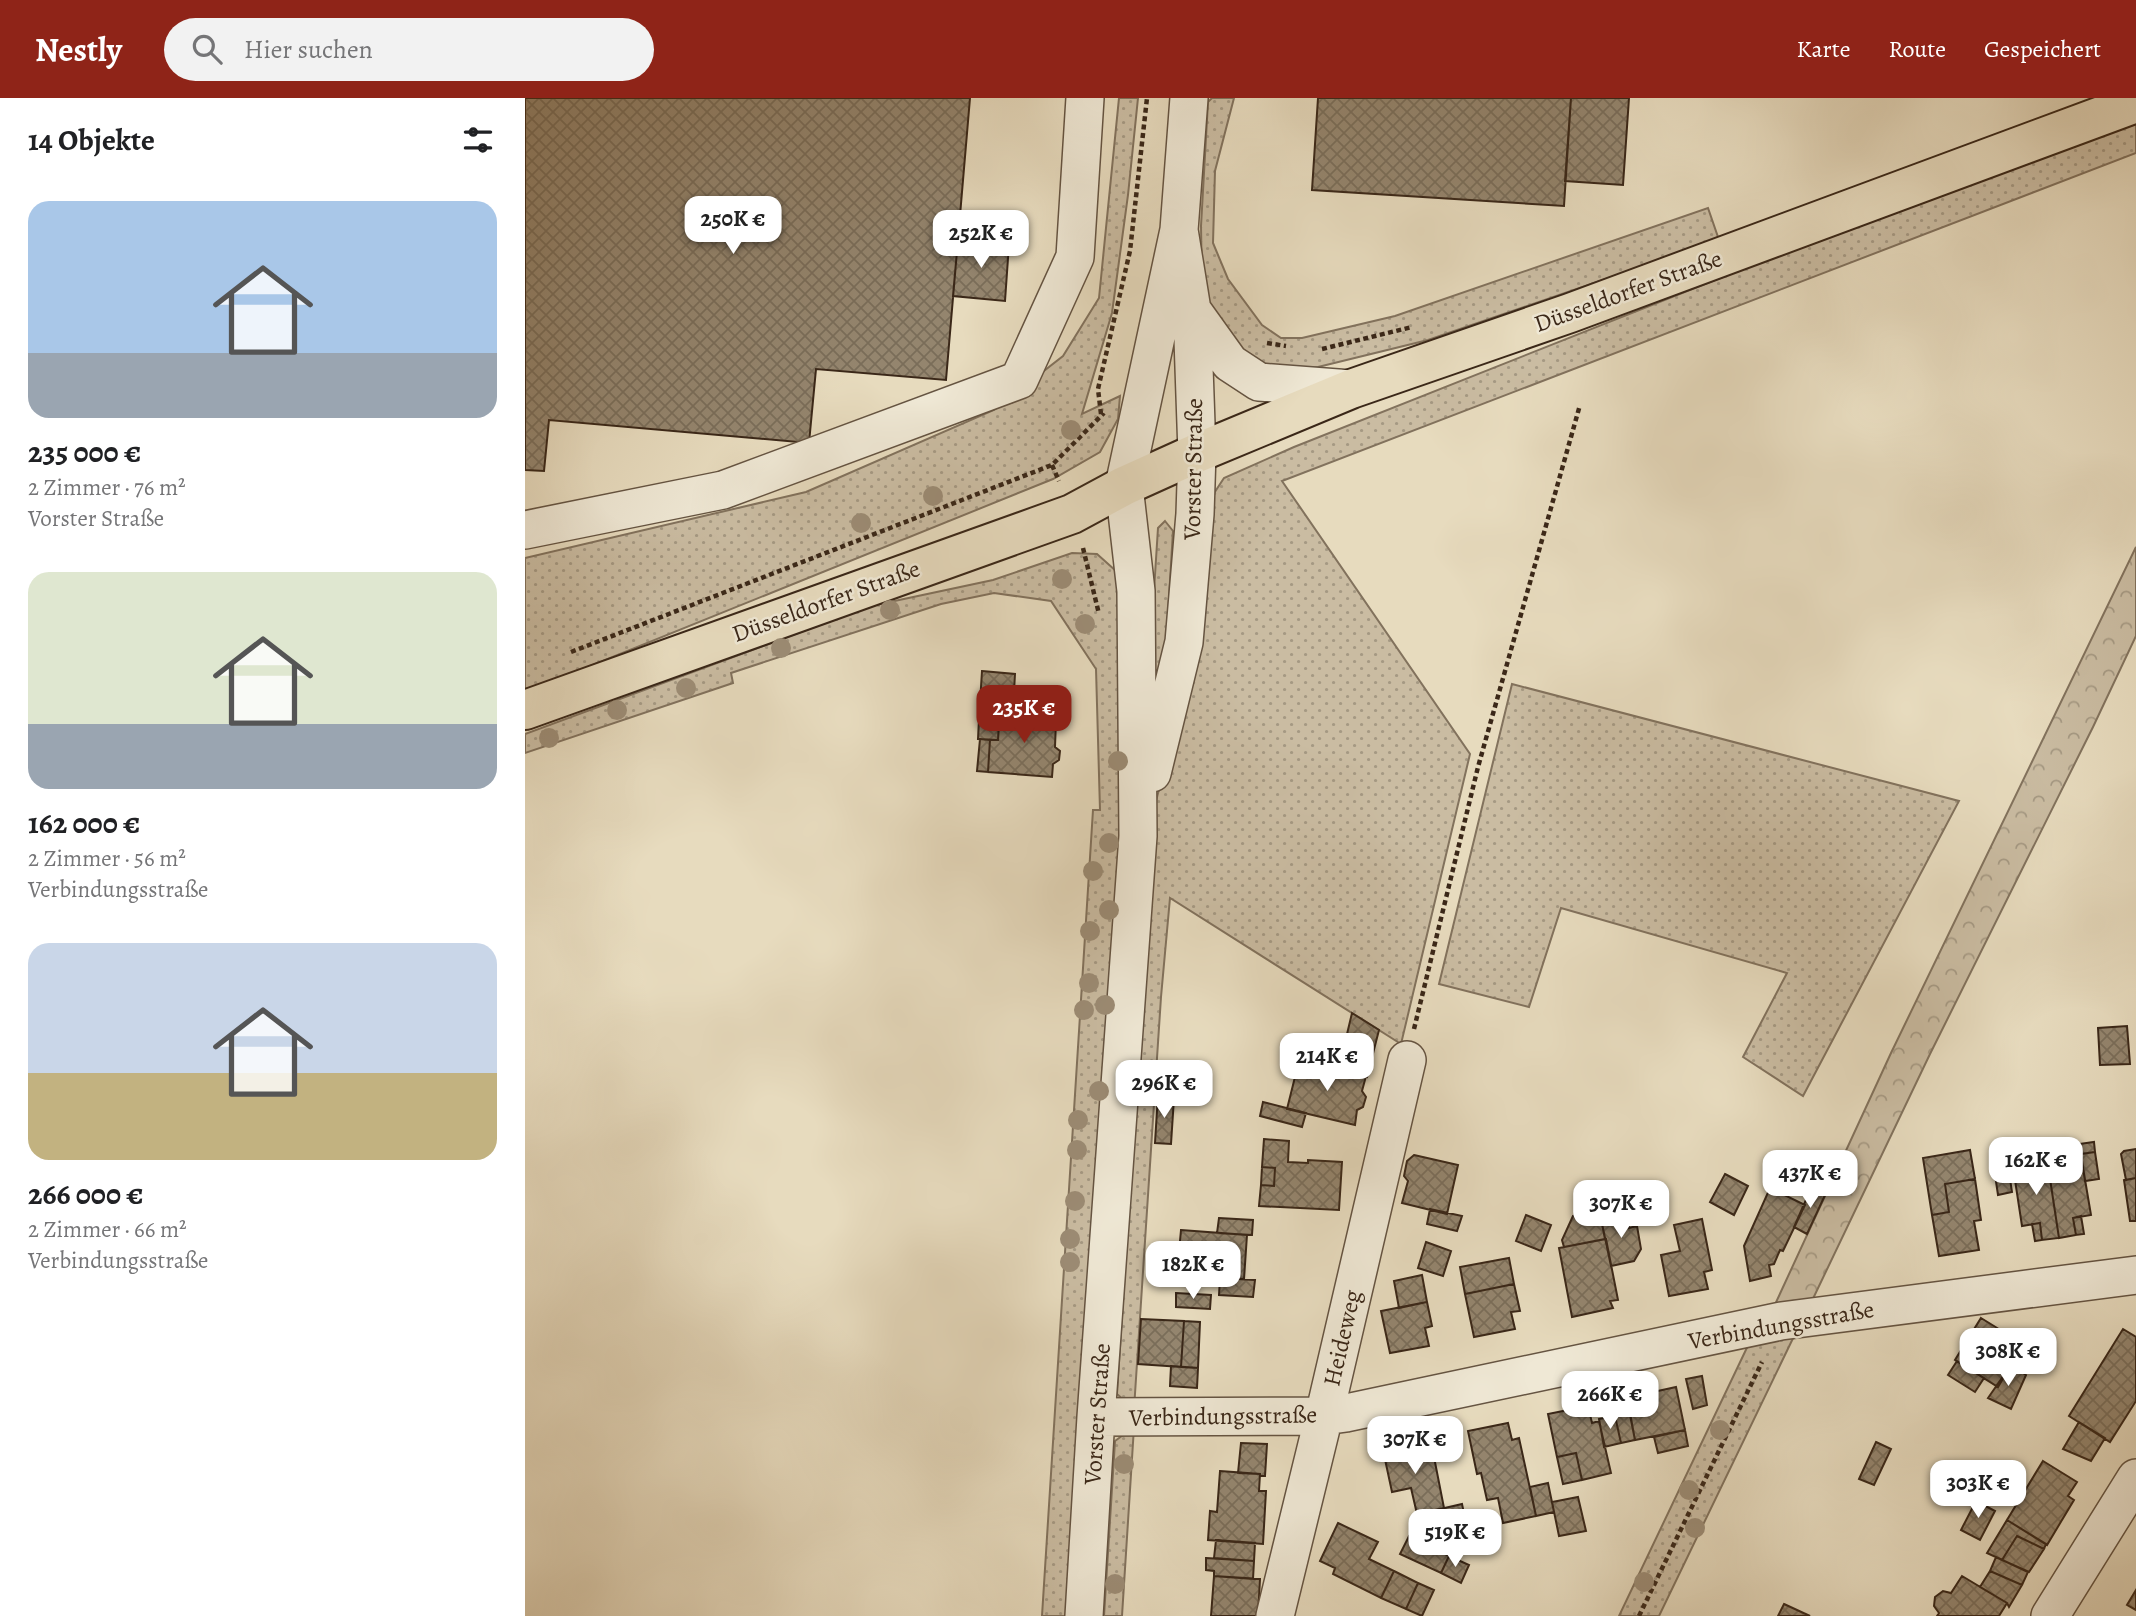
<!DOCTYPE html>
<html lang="de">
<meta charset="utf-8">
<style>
body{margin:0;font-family:Alegreya,serif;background:#f2f2f2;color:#202124;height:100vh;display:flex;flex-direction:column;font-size:26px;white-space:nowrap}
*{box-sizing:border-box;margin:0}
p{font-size:23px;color:#757577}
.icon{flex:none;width:38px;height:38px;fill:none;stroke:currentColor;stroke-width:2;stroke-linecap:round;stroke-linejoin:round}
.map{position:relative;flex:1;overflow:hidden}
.side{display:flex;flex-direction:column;background:#fff;width:525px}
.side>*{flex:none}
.price{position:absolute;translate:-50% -60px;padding:0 16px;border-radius:14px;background:#fff;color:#222;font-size:23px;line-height:46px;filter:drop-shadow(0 2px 4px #0008)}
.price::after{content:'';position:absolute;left:50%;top:42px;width:21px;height:16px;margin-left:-10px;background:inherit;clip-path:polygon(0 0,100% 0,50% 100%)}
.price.selected{background:#8f2418;color:#fff}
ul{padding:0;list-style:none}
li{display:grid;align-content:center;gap:14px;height:371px;padding:0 28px}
li span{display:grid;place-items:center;height:217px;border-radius:21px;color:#555}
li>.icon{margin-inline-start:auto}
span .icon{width:126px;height:126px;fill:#fffc;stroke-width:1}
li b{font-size:30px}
h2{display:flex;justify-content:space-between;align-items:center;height:84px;padding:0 28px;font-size:30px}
header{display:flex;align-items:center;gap:42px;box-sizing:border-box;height:98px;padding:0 35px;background:#8f2418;color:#fff}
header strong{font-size:33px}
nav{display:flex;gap:38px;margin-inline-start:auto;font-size:24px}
.search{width:490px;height:63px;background:#f2f2f2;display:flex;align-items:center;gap:18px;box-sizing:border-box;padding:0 24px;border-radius:38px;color:#757577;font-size:26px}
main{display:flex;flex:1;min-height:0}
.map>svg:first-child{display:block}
</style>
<header>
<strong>Nestly</strong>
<div class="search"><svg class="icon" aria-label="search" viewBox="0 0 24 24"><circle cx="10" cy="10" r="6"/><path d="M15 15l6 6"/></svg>Hier suchen</div>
<nav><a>Karte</a><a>Route</a><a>Gespeichert</a></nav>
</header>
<main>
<section class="side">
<h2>14 Objekte<svg class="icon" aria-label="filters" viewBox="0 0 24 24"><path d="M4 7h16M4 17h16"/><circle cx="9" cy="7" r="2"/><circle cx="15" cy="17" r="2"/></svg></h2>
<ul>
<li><span style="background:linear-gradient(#a9c7e8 70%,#9aa5b1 0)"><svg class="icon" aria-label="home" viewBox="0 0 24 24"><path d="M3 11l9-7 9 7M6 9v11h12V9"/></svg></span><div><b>235 000 €</b><p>2 Zimmer · 76 m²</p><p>Vorster Straße</p></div></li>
<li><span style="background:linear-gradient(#dfe7d0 70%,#9aa5b1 0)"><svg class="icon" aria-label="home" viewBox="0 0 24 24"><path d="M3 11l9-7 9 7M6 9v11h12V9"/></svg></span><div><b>162 000 €</b><p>2 Zimmer · 56 m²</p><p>Verbindungsstraße</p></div></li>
<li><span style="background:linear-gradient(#c9d6e8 60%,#c2b280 0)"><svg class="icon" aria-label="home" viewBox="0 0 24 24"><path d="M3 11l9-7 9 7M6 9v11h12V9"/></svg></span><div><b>266 000 €</b><p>2 Zimmer · 66 m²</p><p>Verbindungsstraße</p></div></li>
</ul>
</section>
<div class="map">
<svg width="1611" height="1518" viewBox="0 0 1611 1518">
<defs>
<pattern id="grass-dots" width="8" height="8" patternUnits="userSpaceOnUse" patternTransform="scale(1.75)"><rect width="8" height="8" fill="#cabca2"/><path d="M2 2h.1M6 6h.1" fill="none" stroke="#a59983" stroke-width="1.8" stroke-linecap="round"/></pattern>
<pattern id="forest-crowns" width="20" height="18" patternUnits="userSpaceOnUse" patternTransform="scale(1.75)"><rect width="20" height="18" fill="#cabca2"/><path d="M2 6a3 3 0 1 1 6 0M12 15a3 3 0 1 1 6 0" fill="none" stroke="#a59983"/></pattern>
<pattern id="building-cross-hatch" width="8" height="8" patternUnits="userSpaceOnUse" patternTransform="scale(1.75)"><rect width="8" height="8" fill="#94856e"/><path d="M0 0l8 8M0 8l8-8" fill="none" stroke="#7a6d59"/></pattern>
</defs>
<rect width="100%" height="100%" fill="#e7dbbe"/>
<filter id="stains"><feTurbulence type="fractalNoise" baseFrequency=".00286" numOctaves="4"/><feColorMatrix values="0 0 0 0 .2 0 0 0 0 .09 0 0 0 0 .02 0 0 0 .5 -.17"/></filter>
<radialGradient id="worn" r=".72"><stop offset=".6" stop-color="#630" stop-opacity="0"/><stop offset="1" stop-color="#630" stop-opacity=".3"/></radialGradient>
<path fill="url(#grass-dots)" stroke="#82725d" stroke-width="2" d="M594,0h19l-10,97 -16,118 -30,101 38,-18 -2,23 -18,33 -47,27 -485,196 -43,15v-132l281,-66 188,-82 69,-54 36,-58z
M687,0h22l-19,73 -2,72 15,36 34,46 19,13h21l93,-22 313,-108 11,32 -291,100 -110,27 -28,4 -36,-10 -40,-36 -12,-40 -1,-59 7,-124z
M1611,22v33l-854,328 188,273 -69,290 -231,-146 -9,99 -27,412 -17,-15 38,-589 14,-55 25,-73 8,-146 5,-27 17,-26 70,-31 464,-184z
M640,423l8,10 -8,133 -21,83 14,-219z
M547,455l25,1 19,17 13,122 -57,923h-30l51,-806h7l-4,-141 -45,-68 -57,-8 -53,11 -210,69 2,10 -208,70v-19l346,-128 122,-26z
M987,586l447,117 -156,295 -60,-39 44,-84 -226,-65 -32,99 -90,-23z
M1272,1232l-138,286h-40l134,-281z
M609,1329l-12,189h-18l11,-175z"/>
<path fill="url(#forest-crowns)" stroke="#82725d" stroke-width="2" d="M1611,449v89l-43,91 -163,327 -121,253 -37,4 119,-258z"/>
<path fill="url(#building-cross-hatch)" stroke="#3a2718" stroke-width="2" d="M0,0h445l-24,282 -130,-11 -7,74 -260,-23 -5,51 -19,-1z
M793,0h253l-7,108 -252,-16z
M1046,0h58l-6,87 -58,-4z
M433,142l51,4 -4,57 -52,-5z
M457,573l33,3 -2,35h-13l-1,12 -20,-2z
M475,611l41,3 -1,8 16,1 -1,26 5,4 -1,9 -6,4 -1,13 -64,-5 2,-32h8z
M454,621l20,2 -1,19 -20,-1z
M455,641l10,1 -2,32 -11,-1z
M827,915l27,17 -12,47 -22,-5 5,-19 -7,-2z
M1602,928l3,38 -30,1 -2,-37z
M774,963l67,15 -4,15 4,6 -3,10 -6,3 -2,15 -68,-16z
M633,996l16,4 -3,46 -16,-1z
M738,1004l43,11 -4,14 -42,-11z
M739,1041l25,2 -1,21 20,1v-3l34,2 -3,48 -80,-4 2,-21 13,1 1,-18 -13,-1z
M1569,1044l1,10 -14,2 -2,-10z
M1611,1051v29l-10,2 -5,-26 3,-3z
M1445,1052l5,29 -30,5 4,28 -17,3 -9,-57z
M1570,1054l4,27 -14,2 -4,-27z
M889,1057l44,10 -11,49 -45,-11 6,-22 -4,-5 3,-15z
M1482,1057l1,11 -14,2 -2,-10z
M1551,1057v2l5,-1 10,59 -18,3 3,17 -17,3 -12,-79z
M1522,1061l12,79 -17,2 -2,-17 -18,3 -9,-59h5l-1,-3z
M1483,1068l4,26 -14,3 -4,-27z
M737,1069l13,1 -1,18 -13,-1z
M1200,1076l23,12 -14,29 -24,-13z
M1611,1080v43h-6l-6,-41z
M1450,1081l6,41 -7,1 5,29 -40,6 -7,-41 17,-3 -4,-28z
M1287,1088l14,7 -19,41 -13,-7z
M1245,1090l35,17 -22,46 -3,-1 -6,14 -5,1 2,11 -21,5 -6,-35z
M1087,1110l2,8 -13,3 4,20 -41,8 -2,-7 11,-24z
M905,1111l32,7 -5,15 -30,-7z
M1101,1116l3,14 8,-2 4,23 -7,12 -23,5 -10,-47z
M1001,1117l25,10 -10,26 -25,-10z
M1556,1118l3,18 -8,1 -3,-17z
M694,1120l34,2 -1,15 -35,-2z
M1177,1121l10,51 -8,2 4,17 -39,7 -8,-41 19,-4 -6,-26z
M1515,1125l2,17 -7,1 -3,-17z
M656,1132l66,5 -3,44 -60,-4 1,-22 -6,-1z
M1081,1141l12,61 -8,1 3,7 -41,9 -13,-69z
M901,1144l25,9 -8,25 -25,-8z
M984,1160l5,26 -49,10 -5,-27z
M897,1177l5,27 -28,6 -5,-27z
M695,1180l35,2 -2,17 -34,-2z
M989,1186l6,27 -9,1 4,17 -41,8 -9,-43z
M651,1195l35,2 -1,14 -34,-2z
M902,1204l5,24 -7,2 4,18 -39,7 -9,-42z
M1456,1220l42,26 -25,43 -43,-27z
M616,1221l43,2 -3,46 -43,-3z
M659,1223l16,1 -2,46 -17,-1z
M1598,1231l13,8v64l-26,41 -41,-26z
M1432,1263l27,17 -9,14 -27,-17z
M1486,1267l15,10 -15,34 -23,-11z
M646,1268l27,2 -1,20 -27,-2z
M1177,1278l5,29 -14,4 -7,-30z
M1151,1289l9,43 -50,10 -5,-25 8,-2 -3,-17z
M1063,1308l4,17 7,-2 12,52 -29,7 -6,-27 -19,4 -9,-43z
M1105,1315l5,27 -14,3 -6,-27z
M1090,1318l6,27 -17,4 -5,-28z
M1554,1324l26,16 -14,23 -28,-12z
M983,1325l4,17 7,-2 17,78 -33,7 -5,-25 -11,2 -6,-27 -4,1 -9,-43z
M1160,1332l3,16 -30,7 -4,-16z
M898,1344l3,17 8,-2 10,51 -27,6 -6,-26 -19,4 -9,-42z
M1351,1344l15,7 -17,36 -15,-6z
M716,1345l26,1 -2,32h-5v-2l-22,-1z
M1051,1355l6,27 -19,4 -6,-27z
M1518,1363l34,21 -9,14 6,4 -27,45 -40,-25z
M695,1373l40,3 -1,17h7l-3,53 -55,-4 2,-29 7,1z
M1023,1385l6,29 -18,4 -6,-29z
M1053,1399l8,34 -27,5 -7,-34z
M1451,1403l19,10 -15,29 -19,-10z
M937,1406l9,43 -26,5 -9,-42z
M960,1413l8,32 -20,5 -9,-33z
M1482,1422l39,24 -2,5 -27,-13 -15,24 -15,-7z
M813,1425l40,19 -9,17 25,12 -13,27 -48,-24 2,-6 -15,-7z
M884,1438l40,20 -8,17 -41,-19z
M1492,1438l27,13 -15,23 -27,-12z
M691,1442l39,3 -1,18 -40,-3z
M924,1458l20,9 -8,18 -20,-10z
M1471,1459l32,15 -6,13 -32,-14z
M681,1460l48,3 -1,18 -39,-3v-5l-8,-1z
M869,1473l24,12 -12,26 -25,-11z
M1465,1473l32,14 -13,22 -2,-4 -27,-16z
M689,1478l46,3 -2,37h-47z
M1437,1478l45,27 -8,13h-62l2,-3 -5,-7 1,-9 8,-6 8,2z
M893,1485l16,7 -12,26 -16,-7z
M1611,1492v20l-9,-5z
M1259,1506l26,12h-32z"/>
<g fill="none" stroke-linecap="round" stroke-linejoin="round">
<g stroke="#655442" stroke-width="40">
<path id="minor" d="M667,212l38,53 29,19 92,7
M0,432l198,-40 296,-110 56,-123 10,-159
M627,675l32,-131 11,-128 2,-61 -5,-143 -13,-80 10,-132
M571,1319l228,-1 22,-3 435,-92 355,-46
M559,1518l12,-199 42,-581 -2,-245 -12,-105 55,-256
M750,1518l49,-200 83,-356
M1525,1518l86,-138"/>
</g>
<g stroke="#3a2718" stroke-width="42">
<path id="major" d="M0,612l547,-196 52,-28 73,-33 154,-64 219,-76 566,-210"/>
</g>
<path stroke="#3a2718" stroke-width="4.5" stroke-dasharray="5 3.5" stroke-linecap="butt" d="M742,245l19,3
M797,251l90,-22
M576,316l-3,-25 32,-138 17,-153
M527,367l7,16
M558,450l16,66
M46,554l481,-187 52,-52
M889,931l64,-262 102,-362
M1114,1518l123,-254"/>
<use href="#minor" stroke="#efe8d5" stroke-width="37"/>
<use href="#major" stroke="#e7dbbe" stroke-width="38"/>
</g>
<g fill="#9c8c75">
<circle cx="546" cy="332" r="10"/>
<circle cx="408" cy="398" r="10"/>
<circle cx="336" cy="425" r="10"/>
<circle cx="537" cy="481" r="10"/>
<circle cx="365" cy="512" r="10"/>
<circle cx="560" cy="526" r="10"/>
<circle cx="256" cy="550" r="10"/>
<circle cx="161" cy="590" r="10"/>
<circle cx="92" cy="612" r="10"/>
<circle cx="24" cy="640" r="10"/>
<circle cx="593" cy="663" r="10"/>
<circle cx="584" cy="745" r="10"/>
<circle cx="568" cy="773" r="10"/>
<circle cx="584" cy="812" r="10"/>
<circle cx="565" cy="833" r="10"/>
<circle cx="564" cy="885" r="10"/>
<circle cx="580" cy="907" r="10"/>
<circle cx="559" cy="912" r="10"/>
<circle cx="574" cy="993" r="10"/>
<circle cx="553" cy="1022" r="10"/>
<circle cx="552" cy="1052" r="10"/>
<circle cx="550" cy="1103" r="10"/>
<circle cx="545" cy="1141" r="10"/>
<circle cx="545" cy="1164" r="10"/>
<circle cx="1195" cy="1332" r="10"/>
<circle cx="599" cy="1366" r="10"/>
<circle cx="1164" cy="1392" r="10"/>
<circle cx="1170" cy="1430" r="10"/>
<circle cx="1119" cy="1484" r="10"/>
<circle cx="590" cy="1486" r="10"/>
</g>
<g text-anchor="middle" stroke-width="5" stroke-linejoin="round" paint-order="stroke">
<g font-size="24" fill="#3a2718" stroke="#efe8d5">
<text transform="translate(1103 193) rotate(-20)" y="8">Düsseldorfer Straße</text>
<text transform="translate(668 371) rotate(-89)" y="8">Vorster Straße</text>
<text transform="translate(301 503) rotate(-20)" y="8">Düsseldorfer Straße</text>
<text transform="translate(1256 1227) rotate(-10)" y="8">Verbindungsstraße</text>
<text transform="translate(817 1240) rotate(-77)" y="8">Heideweg</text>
<text transform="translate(572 1316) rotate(-86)" y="8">Vorster Straße</text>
<text transform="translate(698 1318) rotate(-1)" y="8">Verbindungsstraße</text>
</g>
</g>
<rect width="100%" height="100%" filter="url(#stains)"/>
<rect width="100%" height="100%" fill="url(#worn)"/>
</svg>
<b class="price" style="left:208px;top:158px">250K €</b>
<b class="price" style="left:456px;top:172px">252K €</b>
<b class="price selected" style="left:499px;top:647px">235K €</b>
<b class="price" style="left:802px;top:995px">214K €</b>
<b class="price" style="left:639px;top:1022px">296K €</b>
<b class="price" style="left:1511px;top:1099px">162K €</b>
<b class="price" style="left:1285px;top:1112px">437K €</b>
<b class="price" style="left:1096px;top:1142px">307K €</b>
<b class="price" style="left:668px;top:1203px">182K €</b>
<b class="price" style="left:1483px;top:1290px">308K €</b>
<b class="price" style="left:1085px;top:1333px">266K €</b>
<b class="price" style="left:890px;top:1378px">307K €</b>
<b class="price" style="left:1453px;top:1422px">303K €</b>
<b class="price" style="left:930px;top:1471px">519K €</b>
</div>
</main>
